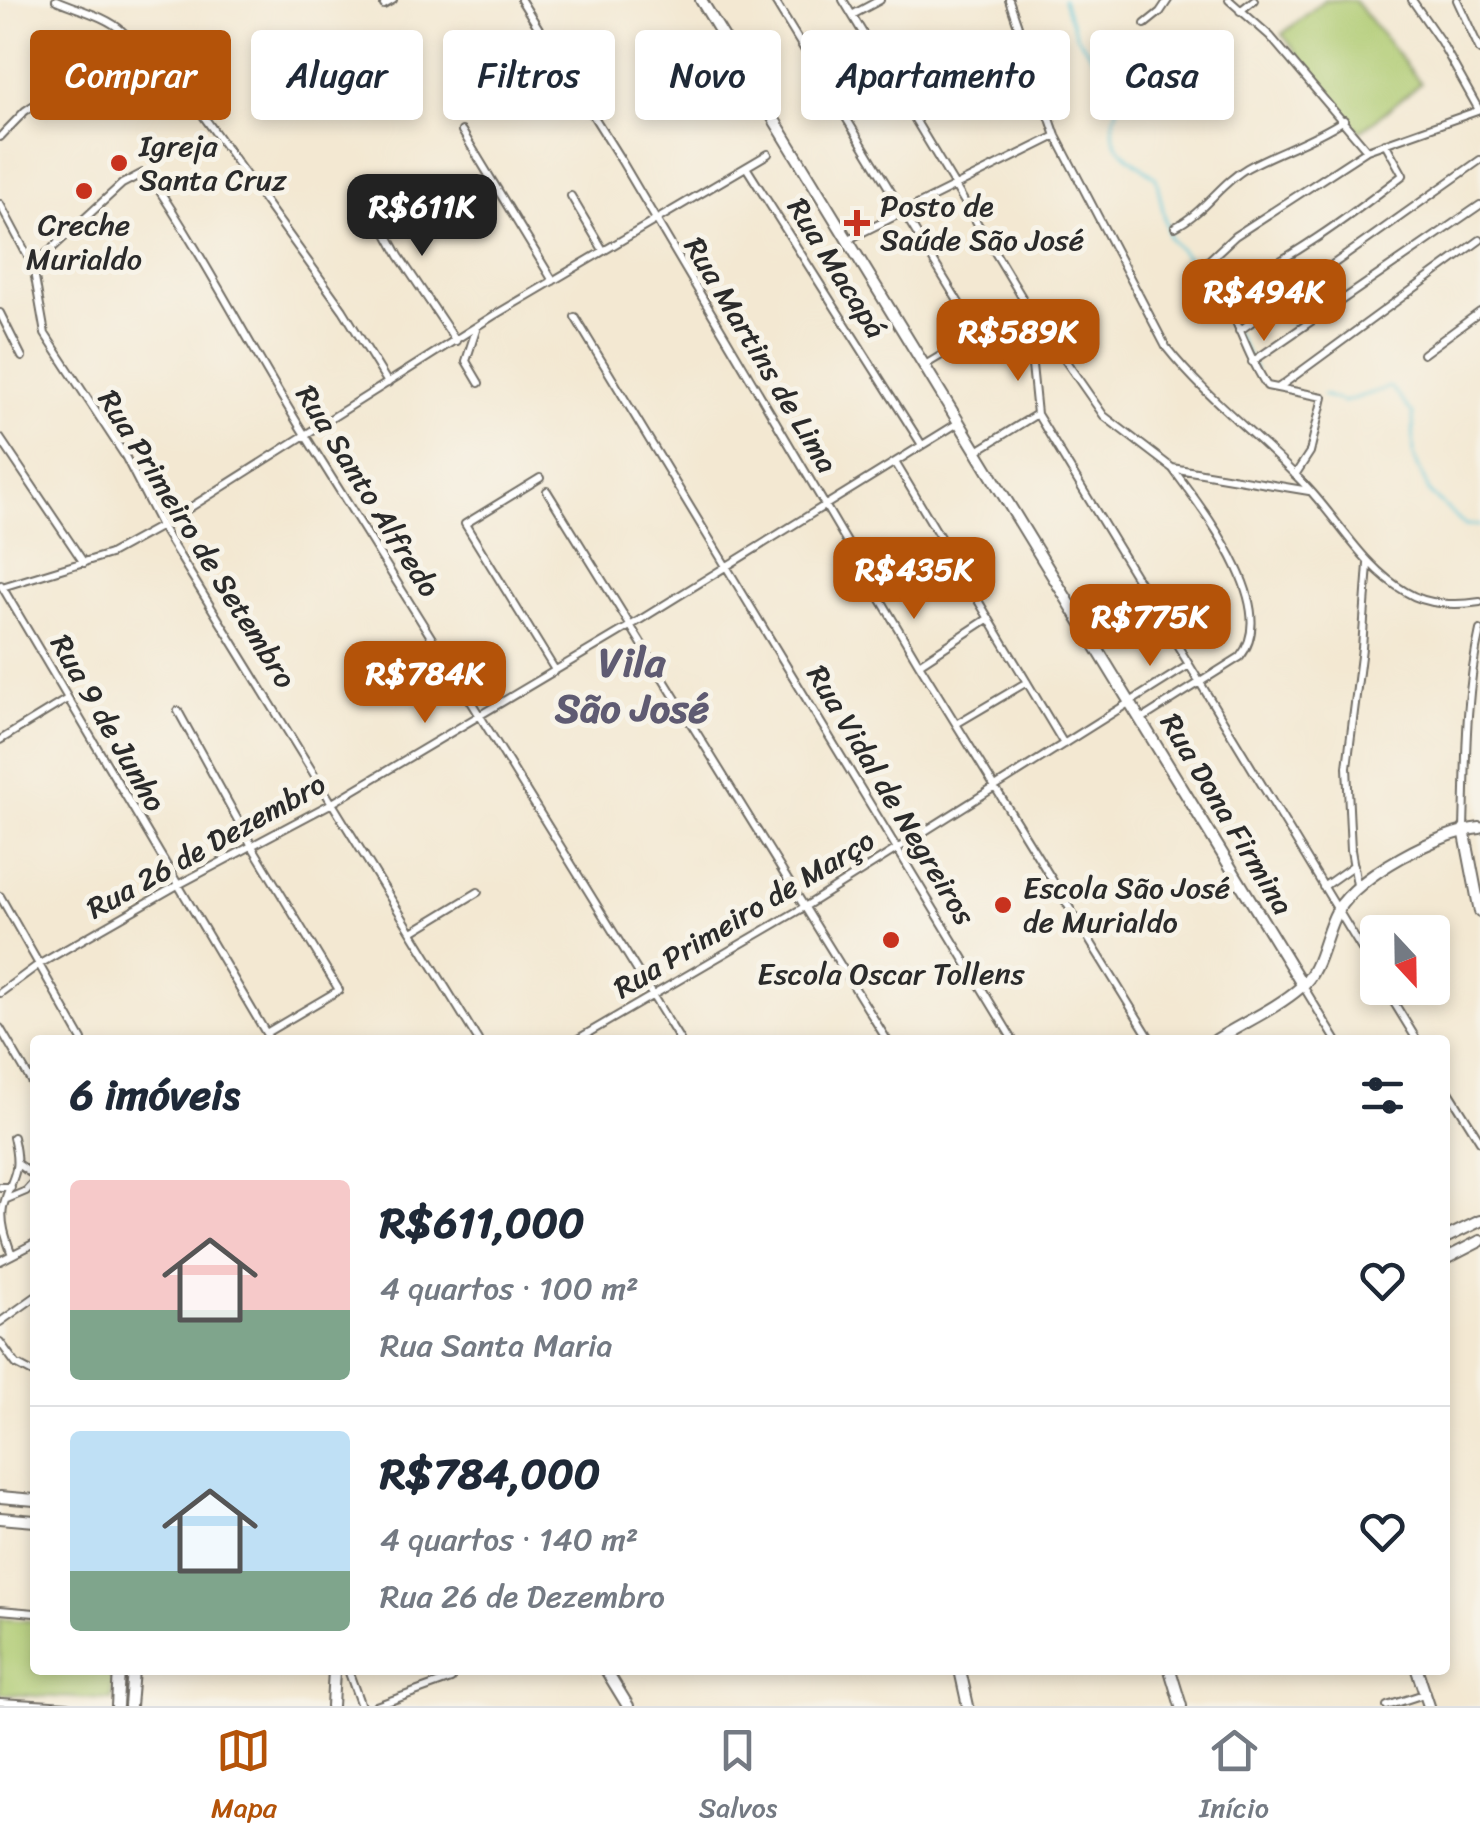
<!DOCTYPE html>
<html lang="pt">
<meta charset="utf-8">
<style>
body{margin:0;font-family:Sriracha,sans-serif;background:#f6f6f7;color:#1f2937;height:100vh;display:flex;flex-direction:column;font-size:38px;white-space:nowrap}
*{box-sizing:border-box;margin:0}
p{font-size:32px;color:#747a83}
.icon{flex:none;width:55px;height:55px;fill:none;stroke:currentColor;stroke-width:2;stroke-linecap:round;stroke-linejoin:round}
.map{position:relative;flex:1;overflow:hidden}
.sheet{position:absolute;left:30px;top:1035px;width:1420px;height:640px;display:flex;flex-direction:column;background:#fff;border-radius:10px;box-shadow:0 5px 15px #0003}
.sheet>*{flex:none}
.guide{position:absolute;left:30px;top:30px;width:1420px;height:90px;display:flex;gap:20px}
.needle{width:65px;rotate:158deg}
.fabs{position:absolute;left:1360px;top:915px;display:grid;gap:20px}
.fabs a{display:grid;place-items:center;width:90px;height:90px;border-radius:10px;background:#fff;box-shadow:0 5px 15px #0003;font-size:50px}
.price{position:absolute;translate:-50% -85px;padding:0 22px;border-radius:20px;background:#b45309;color:#fff;font-size:32px;line-height:65px;filter:drop-shadow(0 2px 5px #0008)}
.price::after{content:'';position:absolute;left:50%;top:60px;width:30px;height:22px;margin-left:-15px;background:inherit;clip-path:polygon(0 0,100% 0,50% 100%)}
.price.active{background:#222;color:#fff}
ul{padding:0;list-style:none}
li{display:flex;align-items:center;gap:30px;height:250px;padding:0 40px}
li+li{border-top:2px solid #e0e1e3}
li span{display:grid;place-items:center;flex:none;width:280px;height:200px;border-radius:10px;color:#555}
li>.icon{margin-inline-start:auto}
span .icon{width:120px;height:120px;fill:#fffc;stroke-width:1}
li b{font-size:42px}
h2{display:flex;justify-content:space-between;align-items:center;height:120px;padding:0 40px;font-size:42px}
.chip{padding:0 35px;border-radius:10px;background:#fff;box-shadow:0 5px 15px #0003;font-size:35px;line-height:90px}
.chip.active{background:#b45309;color:#fff}
.tab-bar{display:flex;justify-content:space-around;align-items:center;height:140px;border-top:2px solid #e0e1e3;background:#fff;font-size:28px;color:#747a83}
.tab-bar a{display:grid;justify-items:center;gap:5px}
.tab-bar .active{color:#b45309}
.map>svg:first-child{display:block}
</style>
<div class="map">
<svg width="1480" height="1706" viewBox="0 0 1480 1706">
<rect width="100%" height="100%" fill="#f7f3e8"/>
<filter id="ink" filterUnits="userSpaceOnUse"><feTurbulence type="fractalNoise" baseFrequency=".01" numOctaves="2"/><feDisplacementMap in="SourceGraphic" scale="20" xChannelSelector="R" yChannelSelector="G"/><feConvolveMatrix kernelMatrix="1 2 1 2 8 2 1 2 1" color-interpolation-filters="sRGB"/></filter>
<filter id="wash" filterUnits="userSpaceOnUse"><feTurbulence type="fractalNoise" baseFrequency=".0048" numOctaves="4" result="noise"/><feDisplacementMap in="SourceGraphic" scale="40" xChannelSelector="R" yChannelSelector="G"/><feGaussianBlur stdDeviation="2.25" result="paint"/><feColorMatrix in="noise" values="0 0 0 0 0 0 0 0 0 0 0 0 0 0 0 0 0 1.4 0 .05"/><feComposite in="paint" operator="in"/></filter>
<g filter="url(#wash)">
<rect width="100%" height="100%" fill="#f3e8d2"/>
<path fill="#afcb72" stroke="#6d7b4e" stroke-width="2.5" d="M1325,0h29l67,83 -61,49 -78,-98z
M0,1619l35,2v49h78l-1,30 -112,-6z"/>
<g fill="none" stroke-linecap="round" stroke-linejoin="round">
<path stroke="#5dc6d9" stroke-width="2.5" d="M1063,0l13,35 46,60c-21,52 -3,53 34,83l13,60 41,45 45,87
M1323,395l21,7 46,-15 23,27 1,43 16,36 35,32h15"/>
</g>
</g>
<g filter="url(#ink)">
<g fill="none" stroke-linecap="round" stroke-linejoin="round">
<g stroke="#716d65" stroke-width="10">
<path id="street" d="M56,0c20,9 50,16 66,31 23,20 28,39 59,54l162,225 45,73
M521,0l100,160 298,504 232,376
M774,0l204,334
M843,0l183,304 78,112 68,52 137,23
M1009,0l47,136 110,211c41,52 95,91 141,140 33,35 56,80 99,105 21,13 50,14 74,10
M1229,0l41,36 97,114
M1412,0l29,42 38,68
M1457,0l23,50
M384,5l9,-5
M1240,11l14,-11
M852,15l28,-15
M1145,24l15,-12 8,-12
M462,131l91,150
M0,137l25,-26 15,-10 29,-8 60,-25 8,-5 3,-8
M746,167l176,278
M364,191l35,65 57,85
M571,196l32,54
M0,204l33,62 12,68 80,122 36,70 317,514
M1175,227c29,-14 44,-43 72,-59 33,-18 63,-26 97,-48
M849,239l207,-103
M33,266l89,-82 21,-11 6,2c57,84 102,174 156,260 126,201 251,403 375,605
M1225,290c65,-30 121,-71 178,-115l-18,-32
M0,313l22,44
M575,317l438,723
M476,330l-10,31 13,22
M1239,331l241,-171
M1423,354l57,-42
M1252,362l228,-157
M925,365l100,-60
M1278,388l202,-148
M1037,414l341,562
M0,438l84,125
M977,451l60,-37 -11,-108
M895,462l169,282
M1295,475l15,-23 13,-55 -56,-11c-25,-39 -35,-85 -60,-124l28,-26 132,-86 113,-40
M540,478l-75,46 90,146
M547,491l340,549
M1,585l269,455
M2,587l108,-33 51,-28 332,-210 275,-162
M919,664l70,-46
M178,711l74,135 87,144 -73,43
M1140,720l100,-63c41,-50 -38,-148 -67,-188
M956,724l71,-42
M0,740l67,-41
M1464,829c2,-66 1,-134 16,-199
M1357,885l-6,-35 -4,-83 15,-119 6,-84
M1323,887l31,-22
M0,896l82,144
M412,932l66,-40
M1303,986l33,54
M1385,988l32,52
M0,993l38,-28 138,-79 158,-84 296,-176 328,-203
M0,1028l35,60
M576,1040l230,-134 383,-241
M1445,1085l35,56
M0,1187h11
M7,1199l19,-8 9,-10 -2,-6 -14,-10
M12,1255c-5,-14 -12,-32 -9,-48 9,-34 19,-31 10,-70
M0,1261l35,-18
M0,1322l35,-25
M0,1342l16,22 19,10
M0,1610l35,3
M348,1670l13,36
M0,1702l68,4
M376,1706l75,-27
M1387,1706l37,-12"/>
</g>
<g stroke="#716d65" stroke-width="14">
<path id="secondary" d="M701,0l602,986
M1464,829l16,83
M1216,1040c27,-17 61,-32 85,-53 20,-17 23,-53 36,-76 21,-36 102,-79 143,-83
M606,1670l22,36
M960,1670l8,36
M1170,1670l11,36
M1417,1670l12,36
M117,1706l2,-36
M130,1706l3,-36
M332,1706l2,-36"/>
</g>
<g stroke="#716d65" stroke-width="14">
<path id="primary" d="M1445,1238l35,-17
M1445,1259l35,-18
M0,1497l35,3
M0,1518l35,3"/>
</g>
<use href="#street" stroke="#fff" stroke-width="6"/>
<use href="#secondary" stroke="#fff" stroke-width="10"/>
<use href="#primary" stroke="#fff" stroke-width="10"/>
</g>
</g>
<g fill="#c8321e" stroke="#f7f3e8" stroke-width="4">
<circle cx="119" cy="163" r="10"/>
<circle cx="84" cy="191" r="10"/>
<path d="M852 208h10v10h10v10h-10v10h-10v-10h-10v-10h10z"/>
<circle cx="1003" cy="905" r="10"/>
<circle cx="891" cy="940" r="10"/>
</g>
<g text-anchor="middle" stroke-width="10" stroke-linejoin="round" paint-order="stroke">
<g font-size="30" fill="#2b2b2b" stroke="#f7f3e8" text-anchor="start">
<text x="139" y="156">Igreja<tspan x="139" dy="34">Santa Cruz</tspan></text>
<text x="880" y="216">Posto de<tspan x="880" dy="34">Saúde São José</tspan></text>
<text x="84" y="235" text-anchor="middle">Creche<tspan x="84" dy="34">Murialdo</tspan></text>
<text x="1023" y="898">Escola São José<tspan x="1023" dy="34">de Murialdo</tspan></text>
<text x="891" y="984" text-anchor="middle">Escola Oscar Tollens</text>
</g>
<g font-size="30" fill="#2b2b2b" stroke="#f7f3e8">
<text transform="translate(837 268) rotate(58)" y="10">Rua Macapá</text>
<text transform="translate(761 355) rotate(59)" y="10">Rua Martins de Lima</text>
<text transform="translate(368 491) rotate(58)" y="10">Rua Santo Alfredo</text>
<text transform="translate(197 539) rotate(58)" y="10">Rua Primeiro de Setembro</text>
<text transform="translate(108 723) rotate(60)" y="10">Rua 9 de Junho</text>
<text transform="translate(891 795) rotate(59)" y="10">Rua Vidal de Negreiros</text>
<text transform="translate(1227 814) rotate(59)" y="10">Rua Dona Firmina</text>
<text transform="translate(206 846) rotate(-29)" y="10">Rua 26 de Dezembro</text>
<text transform="translate(744 914) rotate(-31)" y="10">Rua Primeiro de Março</text>
</g>
<g font-size="40" font-weight="bold" fill="#5f5b72" stroke="#f7f3e8">
<text x="632" y="676">Vila<tspan x="632" dy="46">São José</tspan></text>
</g>
</g>
</svg>
<div class="fabs">
<a><svg class="needle" viewBox="-14 -14 28 28"><path d="M0-13l5 13h-10z" fill="#e53935"/><path d="M0 13l5-13h-10z" fill="#747a83"/></svg></a>
</div>
<b class="price active" style="left:422px;top:259px">R$611K</b>
<b class="price" style="left:1264px;top:344px">R$494K</b>
<b class="price" style="left:1018px;top:384px">R$589K</b>
<b class="price" style="left:914px;top:622px">R$435K</b>
<b class="price" style="left:1150px;top:669px">R$775K</b>
<b class="price" style="left:425px;top:726px">R$784K</b>
<div class="guide">
<a class="chip active">Comprar</a>
<a class="chip">Alugar</a>
<a class="chip">Filtros</a>
<a class="chip">Novo</a>
<a class="chip">Apartamento</a>
<a class="chip">Casa</a>
</div>
<section class="sheet">
<h2>6 imóveis<svg class="icon" aria-label="filters" viewBox="0 0 24 24"><path d="M4 7h16M4 17h16"/><circle cx="9" cy="7" r="2"/><circle cx="15" cy="17" r="2"/></svg></h2>
<ul>
<li><span style="background:linear-gradient(#f6c9c9 65%,#7fa58c 0)"><svg class="icon" aria-label="home" viewBox="0 0 24 24"><path d="M3 11l9-7 9 7M6 9v11h12V9"/></svg></span><div><b>R$611,000</b><p>4 quartos · 100 m²</p><p>Rua Santa Maria</p></div><svg class="icon" aria-label="heart" viewBox="0 0 24 24"><path d="M12 20l-8-8c-3-5 5-10 8-4 3-6 11-1 8 4z"/></svg></li>
<li><span style="background:linear-gradient(#bfe0f5 70%,#7fa58c 0)"><svg class="icon" aria-label="home" viewBox="0 0 24 24"><path d="M3 11l9-7 9 7M6 9v11h12V9"/></svg></span><div><b>R$784,000</b><p>4 quartos · 140 m²</p><p>Rua 26 de Dezembro</p></div><svg class="icon" aria-label="heart" viewBox="0 0 24 24"><path d="M12 20l-8-8c-3-5 5-10 8-4 3-6 11-1 8 4z"/></svg></li>
</ul>
</section>
</div>
<nav class="tab-bar">
<a class="active"><svg class="icon" aria-label="map" viewBox="0 0 24 24"><path d="M3 6l6-2 6 2 6-2v14l-6 2-6-2-6 2zM9 4v14M15 6v14"/></svg>Mapa</a>
<a><svg class="icon" aria-label="saved" viewBox="0 0 24 24"><path d="M7 4h10v16l-5-4-5 4z"/></svg>Salvos</a>
<a><svg class="icon" aria-label="home" viewBox="0 0 24 24"><path d="M3 11l9-7 9 7M6 9v11h12V9"/></svg>Início</a>
</nav>
